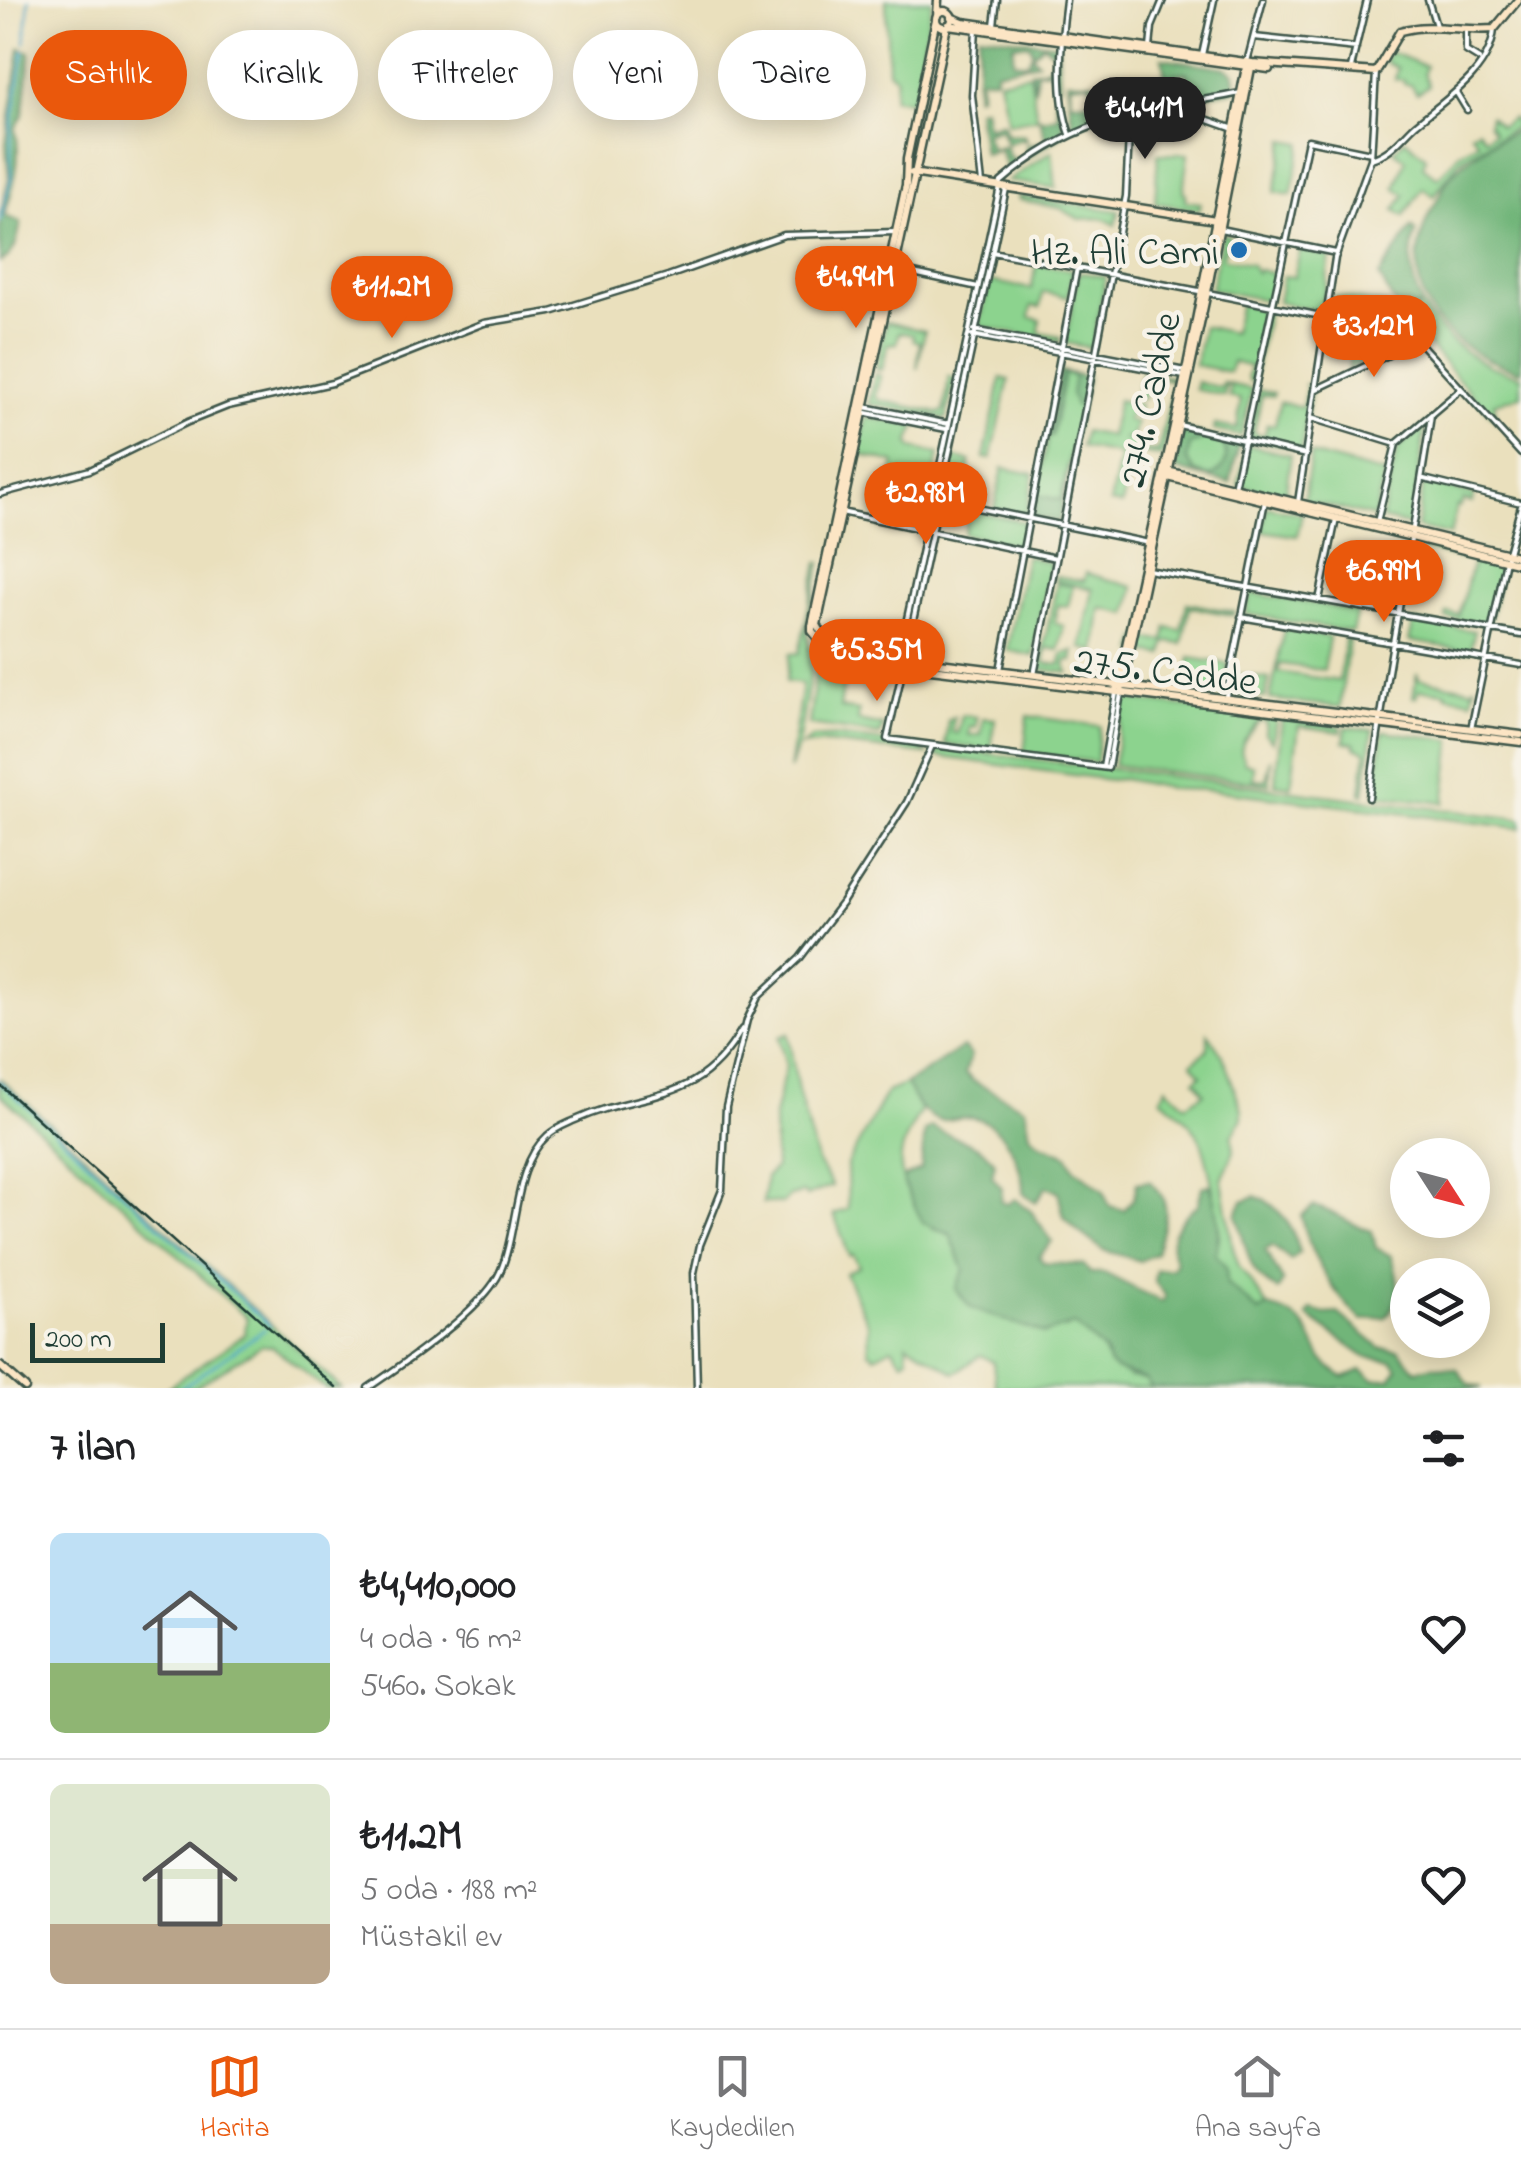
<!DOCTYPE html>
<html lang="tr">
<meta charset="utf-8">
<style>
body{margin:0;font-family:"Indie Flower",sans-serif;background:#f2f2f2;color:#202124;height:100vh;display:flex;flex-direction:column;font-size:38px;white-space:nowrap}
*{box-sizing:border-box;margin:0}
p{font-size:32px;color:#757577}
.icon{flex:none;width:55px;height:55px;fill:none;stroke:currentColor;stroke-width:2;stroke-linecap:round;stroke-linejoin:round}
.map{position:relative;height:1388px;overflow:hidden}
.side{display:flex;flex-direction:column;background:#fff;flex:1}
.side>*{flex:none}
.banner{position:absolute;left:30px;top:30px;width:1000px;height:90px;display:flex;gap:20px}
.needle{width:65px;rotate:126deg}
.buttons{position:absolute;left:1390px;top:1138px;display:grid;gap:20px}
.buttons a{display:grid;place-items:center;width:100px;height:100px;border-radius:50%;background:#fff;box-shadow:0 5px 25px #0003;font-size:50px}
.scale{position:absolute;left:30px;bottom:25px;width:135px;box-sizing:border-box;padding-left:10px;border:5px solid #1f3d34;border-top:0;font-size:28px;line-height:35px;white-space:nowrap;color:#1f3d34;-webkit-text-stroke:8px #f7f3e8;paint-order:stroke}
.price{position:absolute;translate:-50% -85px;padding:0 22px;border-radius:35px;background:#ea580c;color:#fff;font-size:32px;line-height:65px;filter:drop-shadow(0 2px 5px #0008)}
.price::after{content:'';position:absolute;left:50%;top:60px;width:30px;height:22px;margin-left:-15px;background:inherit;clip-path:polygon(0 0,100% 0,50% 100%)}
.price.selected{background:#222;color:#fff}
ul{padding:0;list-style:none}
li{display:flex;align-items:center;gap:30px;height:250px;padding:0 50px}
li+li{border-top:2px solid #e0e0e0}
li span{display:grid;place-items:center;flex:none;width:280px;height:200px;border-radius:15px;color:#555}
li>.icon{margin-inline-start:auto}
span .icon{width:120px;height:120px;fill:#fffc;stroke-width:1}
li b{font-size:42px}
h2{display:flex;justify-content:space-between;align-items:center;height:120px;padding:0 50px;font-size:42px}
.chip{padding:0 35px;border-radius:45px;background:#fff;box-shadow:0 5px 25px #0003;font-size:35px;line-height:90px}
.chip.selected{background:#ea580c;color:#fff}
.tabs{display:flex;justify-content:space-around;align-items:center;height:140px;border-top:2px solid #e0e0e0;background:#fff;font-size:28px;color:#757577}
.tabs a{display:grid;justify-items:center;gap:5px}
.tabs .selected{color:#ea580c}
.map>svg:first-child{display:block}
</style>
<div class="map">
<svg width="1521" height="1388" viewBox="0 0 1521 1388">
<rect width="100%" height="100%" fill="#f7f3e8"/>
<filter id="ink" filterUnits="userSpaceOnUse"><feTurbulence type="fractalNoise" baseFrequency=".01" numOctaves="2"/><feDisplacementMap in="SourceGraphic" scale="20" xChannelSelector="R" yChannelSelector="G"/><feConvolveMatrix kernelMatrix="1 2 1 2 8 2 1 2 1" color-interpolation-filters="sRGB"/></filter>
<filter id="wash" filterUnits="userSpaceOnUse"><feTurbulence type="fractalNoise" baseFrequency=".0048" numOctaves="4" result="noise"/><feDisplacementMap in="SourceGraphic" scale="40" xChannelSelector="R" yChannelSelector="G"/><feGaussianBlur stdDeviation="2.25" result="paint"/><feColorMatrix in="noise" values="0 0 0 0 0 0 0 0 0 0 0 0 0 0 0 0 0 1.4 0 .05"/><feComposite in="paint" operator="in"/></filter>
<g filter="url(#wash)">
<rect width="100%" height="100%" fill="#eae0bd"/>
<path fill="#8cd38e" stroke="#568861" stroke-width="2.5" d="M886,0h46l-18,102 -21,-4 3,-21 -8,-6z
M1389,52l37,14 -2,7 5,13 -12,7 -6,-8 -7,-1v-4l-9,-1 3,-11 -13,-6z
M1030,74l7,44 -29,5 -9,-43z
M1490,116l11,10 11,-8 6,7 -58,35 -26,36 -11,-8 -19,28 -9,-6 10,-15 -10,-7 11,-28 -12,-9 11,-12 21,18 -3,9 15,12 21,-25 20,-11 -8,-9 7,-4 7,9 9,-6 -6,-9z
M1285,140l17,3 -11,52 -16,-3z
M1052,151l4,37 -48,-7z
M1158,154h30l-5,38 3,1 -1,8 15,2 -1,7 -44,-7z
M1018,196l101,15 -3,14 -14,-7 -23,1 -19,-11 -41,-8z
M1222,234l7,1 -6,23 28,6 5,9 3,-3 17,4 -6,27 -59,-12z
M1300,250l30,6 -8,56 -44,-10 5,-26 11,1z
M1037,264l36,6 -5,27 -25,-5 -3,15 -8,-1 -2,11 10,3 -1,13 21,4 -1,5 -80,-16 11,-45 41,8z
M1079,272l27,5 -14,71 -27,-5z
M1334,296l52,8 25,36 -63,29 10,-56 -17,-3 -3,18 -9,-1z
M1240,303l28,8 -15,71 -4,-1 -2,-6 5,-8 -20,-5 -3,10 -34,-7 8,-39 30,7z
M1422,305c22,37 57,62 99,71v19l-27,8 3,19 -96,-107z
M886,322l39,9 -8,38 3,-27 -7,-2v-5l-14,-3 -2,11 -9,1 -6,26 -6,-1z
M1060,371l27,6 -30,145 -24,-6z
M1142,372l37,7 -17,78 -28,-6 -12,54 -12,-2 10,-48 -39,-8 3,-16 26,5 8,-36 21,5 -2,11 -8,-2 -2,6 9,3 -4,15 -9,1 11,3 1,6 23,4 16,-71 -25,-5 -6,23 -7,-1z
M875,374l6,2 -5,20 3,4 60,13 5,-2 5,-34 6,1 -9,41 -77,-15z
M1001,378l8,2 -18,79 -7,-1z
M1197,382l25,6 1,-5 29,6 -11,47 -27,-6 1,-5 22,4 4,-29 -12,-3 2,-11 -5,-1 -2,11 -29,-7z
M1304,384l8,1 -11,65 -53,-12 11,-48 15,3 -1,3 -11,-1 -8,37 6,3 5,-1 2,-10 8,1 5,-23 22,5 5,-21z
M866,417l50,9 -7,18 3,4 27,6 -15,71 -41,-8 12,-54 -37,-9z
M1425,426l-13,100 -31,-7 17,-71z
M1182,430l57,14 -9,39 -56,-14z
M1247,445l44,10 -6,41 -47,-11z
M1311,454l74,20 -11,43 -70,-17z
M951,457l19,4 -8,41 -20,-4z
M1003,468l31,6 -8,41 -32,-6z
M1424,482l50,13 -2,8 -9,-3 -2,6h-4l-7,29 -33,-7z
M1267,506l35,8 -5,22 -35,-5z
M969,510l56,12 -5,24 -56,-12z
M1421,544l82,20 -14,61 -43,-7 1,-5 12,2 14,-54 -57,-13z
M1026,556l25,7 -18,93 -26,-6z
M818,563h3l-14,64 4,45 -13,73 -9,25 13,-86 -16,-2 4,-28 9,-1z
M1086,573l48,14 -6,27 -27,-6 -5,43 -15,-3 12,-59 -38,-8 1,-5 28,5z
M1057,583l16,3 -5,20 -10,-1 -4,18 10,3 -5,24 -12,-2 -3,15 16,2 3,-11 11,-3 -2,10 -5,-1 -2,5 4,8 -30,-4z
M1250,593l107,18 -5,21 -106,-18z
M1187,603l47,9 -1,3 -43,-8 -8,37 -16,-2 -3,13 -28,-4 3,-13 26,3 3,-14 14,3z
M1414,621l61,10 -5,20 -61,-10z
M1284,629l45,8 -5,33 -44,-6 -2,8 61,9 6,-42 4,1 -9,67 -70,-8z
M830,657l17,6 -7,45 19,3 -1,10 25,5 -3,9 -71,-10 7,-54z
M1190,658l38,6 -6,29 -37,-5z
M1417,673l2,6 53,10 3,-4 -3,15 -26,-5v-3l-27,-2 -2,7h-4z
M1234,674l35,5 -4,19 -35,-4z
M1125,699l151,19 -3,24 -8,-8 1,-13h-7c-10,14 -24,22 -14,42l9,3 -1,13 13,1 5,-22 -2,26 -156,-19z
M962,715l15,2 -1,10 -6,-1 -1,9h12l2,-17 12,1 -4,31 -46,-6 3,-24 6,-3 -2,15 6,1z
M1028,716l72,10 -4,36 -72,-9z
M1282,719l59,7v6l-42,-6 -8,60 -16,-2z
M1346,727l27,3 -9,64 -3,-1 5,-41 -11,-5v-4l-11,-1z
M1383,731l69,9 -8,63 -69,-8z
M835,736l84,10 8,8 -101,-11 -24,3 9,-8z
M942,748l579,71v9l-309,-38 -39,-1 -50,-10 -13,1 -177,-24z
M788,1034l10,57 19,70 15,25 -26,10 -2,-3 -14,3 -7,7h-20l3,-26 9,-9 -1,-52 12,-50 -7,-29z
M1208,1034l14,20 20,56v8l-10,18 2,15 -12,29 11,68 6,18 29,41 -8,5 -33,-28 -1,-16 -11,-14c2,-7 5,-16 4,-24 -1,-17 -12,-78 -20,-92 -9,-18 -23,-28 -38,-40l6,-11 19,18 18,-12 -9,-13 6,-5 -9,-12 16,-14z
M0,1079l341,309h-16l-52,-41 -11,-2 -69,43h-26l78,-54 2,-16 -247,-224z
M906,1084l15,27c-35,56 -21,67 12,118l17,5 14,36 -2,9 102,50 10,-5c15,7 30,23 34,39l22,14 15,2 7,9h-156l-3,-26 -12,-7 -26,18 -48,-30 1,15 -5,3 -11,-14 -17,9 -6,-4 -1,-28 -23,-51 14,-7 -6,-11 -4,1 -15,-42 14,-5 -1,-45 40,-72z"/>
<path fill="#71b579" stroke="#487956" stroke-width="2.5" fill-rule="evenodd" d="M979,34l79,10 2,41h-5l-4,-15 -14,1 -2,19 -4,-19 16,-3 9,-13 -13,-11 -10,10 -3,-9 -17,-1v17l14,2 4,-8 7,7 -42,9v7h-16v16l-4,2z
M20,48l10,4v7l-7,56 -8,14c8,28 -2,60 -11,87l17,6c-4,19 -5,32 -21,40v-46l9,-38 -3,-34z
M1162,58l65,10 7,5 2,17 -66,12 -2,-7 23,-5 -4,-17 -22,4z
M1161,79l4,24 -54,12 -7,-29 -12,2 -2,-6 -20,2 1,18 21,-1 3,18 -21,8 -2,-5 -5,-42 57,4z
M1055,98h5l4,36 -57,37 -7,-21 -17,4 -6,-45 7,-1 3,19 15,-5 4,12 18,1 2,6 -5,-2 -15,5 -6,-16 -15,5 6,16 14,-3 6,14 15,-4v-10l20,-5 -7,-24 4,2 15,-3z
M1521,128v243h-3c-82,-25 -129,-88 -82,-169 6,-11 11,-24 20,-32 18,-18 42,-31 65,-42z
M1412,227l4,4c-8,27 -6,48 6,74l-21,10 -22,-39z
M1060,371l27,6 -6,30 -6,-1 -4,-12 3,-18 -10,-2 -12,62h-4z
M1182,430l57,14 -9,39 -56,-14zM1207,437l16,8c7,14 2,26 -13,31l-15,-4 -8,-13 3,-13z
M1073,440l-14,82 -25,-5 3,-22 24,5z
M963,1047l8,8 -6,18 8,8 52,27 5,26 11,10 26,11 8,14 28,21 6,16 15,4 10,-12 3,-15 12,-2c27,22 14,43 7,72l-16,8 -37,-11 -25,-19 -14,-14 -6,-26 -12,-4 -10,15 -13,-9c1,-29 -21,-75 -56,-76 -11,0 -21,6 -31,2 -16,-6 -22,-21 -30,-35z
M932,1127c26,15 44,12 63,35l-3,14 10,12 -1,14 7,2 7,-5 15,11 22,31 -13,16 5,6 40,2 6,8h14l58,29 4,-6 -12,-15 2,-11 16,-1 4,-7c-12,-23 3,-44 22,-57l4,-18 8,-2c8,21 11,47 5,69l11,14 1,16 32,28 9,-5c59,14 31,46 76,70l17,-7 13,9h16l8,-11 -6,-7 -27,-4 -58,-41 5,-6 13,4 13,-1 42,35 19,2 17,20 18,-4 23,3 10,14 15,5h-330l-7,-9 -29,-9 -8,-7 -3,-11 -31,-28 -30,10 -73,-26 -15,-19 8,-19 -14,-36 -27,-11 -19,-39 -1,-6 18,-9 4,-38z
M1255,1196c25,9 38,31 45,56l-9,8 -19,-14 -7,4 18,31 -5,9c-33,-14 -30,-46 -42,-75l7,-14z
M1313,1206c23,5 36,19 59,25l4,17 15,8c9,22 11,42 -5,61l-24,3c-28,-25 -54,-66 -61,-104z"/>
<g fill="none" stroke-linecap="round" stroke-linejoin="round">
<path stroke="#4ba6c9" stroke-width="2.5" d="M25,43l4,-43
M0,221l11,-42v-50l13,-79
M0,1082l270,244
M181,1388l84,-59"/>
</g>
</g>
<g filter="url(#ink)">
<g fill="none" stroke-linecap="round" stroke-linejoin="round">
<g stroke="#3d5549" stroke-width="9">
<path id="street" d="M1066,0c-5,38 -10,98 4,134
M1428,0l8,26
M994,25l3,-25
M976,29l-4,66 10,88
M1466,32v19l13,8
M1254,37l102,11
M1150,48l2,-21 11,-27
M1202,55l12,-55
M1247,62l16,-62
M1351,68l16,-68
M1456,92l11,18
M1172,107l62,22
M1371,159c20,-6 30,-21 44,-34 29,-25 76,-53 79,-96
M1220,229l116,24
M992,252l207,39
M895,269l83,18
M1208,293l118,24
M974,330l211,41
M972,335l212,41
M1317,389l101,-48 103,113
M865,407l84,17
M862,412l84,17
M1311,418l85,26
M1179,425l127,30
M1424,479l97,24
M1234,487l74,-347 63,13
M0,494l90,-24 98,-48 40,-16 104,-23 152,-60 67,-11 117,-36 116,-41 113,-3
M938,500l211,43
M1298,502l37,-244 36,-99 5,-87
M841,512l215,46
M1377,522l19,-78 65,-55
M1148,570l373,65
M1319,600l17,-81
M1241,617l280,48
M899,656l102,-474c76,-67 146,-71 240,-89
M905,658l101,-469
M903,668l-16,71 221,29 13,-74
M1000,670l77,-402
M1034,675l92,-479 4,-82
M1226,696l39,-195
M1471,729l35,-169 15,-54
M1103,767l13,-74
M1369,798c16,-128 44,-255 62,-383
M368,1388c34,-23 116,-79 132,-116 18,-39 13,-106 47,-136 7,-7 17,-11 26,-15 71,-33 123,-12 169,-92
M697,1388l-3,-115 6,-28 22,-55 4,-83 21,-87 11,-23 42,-39 42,-55 65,-101 25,-56"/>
</g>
<g stroke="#3d5549" stroke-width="11">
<path id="secondary" d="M936 19a8 8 0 1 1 16 0a8 8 0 1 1-16 0Z
M937,16l1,-16
M951,17l12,5 289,41 124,9 24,-41c32,-9 62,1 94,-2l24,-29
M936,19l-29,140 -1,26 -94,441v5l17,21 21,7 671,83
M948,25l321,44
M947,26l-130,599 12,20 13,6 679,84
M912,173l304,47
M1167,471l354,86
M1164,476l357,88
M1117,687l68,-311 62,-314
M1122,688l85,-396 45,-229
M0,1366l25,22"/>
</g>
<use href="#street" stroke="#fff" stroke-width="4"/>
<use href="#secondary" stroke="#fce5c4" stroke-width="6"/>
<path stroke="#1f3d34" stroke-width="2.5" d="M0,1085l336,303"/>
</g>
</g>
<circle fill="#1f6fb2" stroke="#f7f3e8" stroke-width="4" cx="1239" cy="250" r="10"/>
<g text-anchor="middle" stroke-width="9" stroke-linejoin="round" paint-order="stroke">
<g font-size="40" fill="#1f3d34" stroke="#f7f3e8" text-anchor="end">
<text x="1219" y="264">Hz. Ali Cami</text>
</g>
<g font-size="40" fill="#1f3d34" stroke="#f7f3e8">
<text transform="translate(1148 399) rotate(-78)" y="14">274. Cadde</text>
<text transform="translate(1166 669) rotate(7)" y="14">275. Cadde</text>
</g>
</g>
</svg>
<div class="buttons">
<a><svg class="needle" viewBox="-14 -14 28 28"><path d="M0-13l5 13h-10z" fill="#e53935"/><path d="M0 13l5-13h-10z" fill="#757577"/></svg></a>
<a><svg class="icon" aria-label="layers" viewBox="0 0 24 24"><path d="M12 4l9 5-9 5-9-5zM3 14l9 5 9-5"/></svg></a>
</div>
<div class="scale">200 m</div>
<b class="price selected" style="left:1145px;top:162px">₺4.41M</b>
<b class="price" style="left:856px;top:331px">₺4.94M</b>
<b class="price" style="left:392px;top:341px">₺11.2M</b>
<b class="price" style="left:1374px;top:380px">₺3.12M</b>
<b class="price" style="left:926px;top:547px">₺2.98M</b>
<b class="price" style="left:1384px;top:625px">₺6.99M</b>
<b class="price" style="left:877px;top:704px">₺5.35M</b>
<div class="banner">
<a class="chip selected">Satılık</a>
<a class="chip">Kiralık</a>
<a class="chip">Filtreler</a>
<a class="chip">Yeni</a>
<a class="chip">Daire</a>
</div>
</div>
<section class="side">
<h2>7 ilan<svg class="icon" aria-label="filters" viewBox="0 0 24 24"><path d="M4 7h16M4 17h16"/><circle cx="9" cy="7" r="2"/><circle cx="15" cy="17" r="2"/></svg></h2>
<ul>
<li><span style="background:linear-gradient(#bfe0f5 65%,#8fb573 0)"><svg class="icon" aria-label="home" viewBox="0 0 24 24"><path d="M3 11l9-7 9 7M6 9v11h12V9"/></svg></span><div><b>₺4,410,000</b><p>4 oda · 96 m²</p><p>5460. Sokak</p></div><svg class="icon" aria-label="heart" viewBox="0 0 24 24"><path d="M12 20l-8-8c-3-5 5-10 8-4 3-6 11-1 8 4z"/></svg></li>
<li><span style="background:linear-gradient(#dfe7d0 70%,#b9a48a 0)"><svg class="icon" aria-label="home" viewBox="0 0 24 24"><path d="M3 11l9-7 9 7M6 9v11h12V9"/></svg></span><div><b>₺11.2M</b><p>5 oda · 188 m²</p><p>Müstakil ev</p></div><svg class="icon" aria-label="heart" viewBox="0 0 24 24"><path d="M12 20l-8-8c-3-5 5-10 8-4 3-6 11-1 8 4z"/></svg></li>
</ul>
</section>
<nav class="tabs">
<a class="selected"><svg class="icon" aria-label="map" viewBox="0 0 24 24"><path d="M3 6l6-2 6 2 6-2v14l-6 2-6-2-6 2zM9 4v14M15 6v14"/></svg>Harita</a>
<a><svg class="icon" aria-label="saved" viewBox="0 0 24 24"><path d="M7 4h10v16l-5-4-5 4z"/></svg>Kaydedilen</a>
<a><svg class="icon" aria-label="home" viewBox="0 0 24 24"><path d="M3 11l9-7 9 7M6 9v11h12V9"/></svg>Ana sayfa</a>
</nav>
